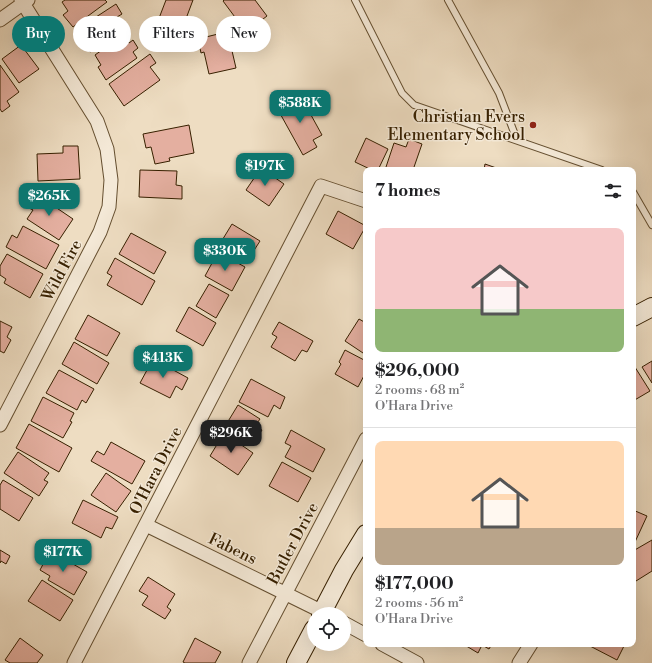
<!DOCTYPE html>
<meta charset="utf-8">
<style>
body{margin:0;font-family:"Libre Bodoni",serif;background:#f2f2f2;color:#202124;height:100vh;display:flex;flex-direction:column;font-size:15px;white-space:nowrap}
*{box-sizing:border-box;margin:0}
p{font-size:13px;color:#757577}
.icon{flex:none;width:22px;height:22px;fill:none;stroke:currentColor;stroke-width:2;stroke-linecap:round;stroke-linejoin:round}
.map{position:relative;flex:1;overflow:hidden}
.sheet{position:absolute;left:363px;top:167px;width:273px;height:480px;display:flex;flex-direction:column;background:#fff;border-radius:8px;box-shadow:0 4px 16px #0002}
.sheet>*{flex:none}
.banner{position:absolute;left:12px;top:16px;width:291px;height:36px;display:flex;gap:8px}
.tools{position:absolute;left:307px;top:607px;display:grid;gap:8px}
.tools a{display:grid;place-items:center;width:44px;height:44px;border-radius:50%;background:#fff;box-shadow:0 4px 16px #0002;font-size:20px}
.price{position:absolute;translate:-50% -34px;padding:0 9px;border-radius:8px;background:#0f766e;color:#fff;font-size:13px;line-height:26px;filter:drop-shadow(0 1px 2px #0008)}
.price::after{content:'';position:absolute;left:50%;top:24px;width:12px;height:9px;margin-left:-6px;background:inherit;clip-path:polygon(0 0,100% 0,50% 100%)}
.price.active{background:#222;color:#fff}
ul{padding:0;list-style:none}
li{display:grid;align-content:center;gap:8px;height:212px;padding:0 12px}
li+li{border-top:1px solid #e0e0e0}
li span{display:grid;place-items:center;height:124px;border-radius:8px;color:#555}
li>.icon{margin-inline-start:auto}
span .icon{width:72px;height:72px;fill:#fffc;stroke-width:1}
li b{font-size:17px}
h2{display:flex;justify-content:space-between;align-items:center;height:48px;padding:0 12px;font-size:17px}
.pill{padding:0 14px;border-radius:18px;background:#fff;box-shadow:0 4px 16px #0002;font-size:14px;line-height:36px}
.pill.active{background:#0f766e;color:#fff}
.map>svg:first-child{display:block}
</style>
<div class="map">
<svg width="652" height="663" viewBox="0 0 652 663">
<rect width="100%" height="100%" fill="#eeddc2"/>
<filter id="stains"><feTurbulence type="fractalNoise" baseFrequency=".005" numOctaves="4"/><feColorMatrix values="0 0 0 0 .2 0 0 0 0 .09 0 0 0 0 .02 0 0 0 .5 -.17"/></filter>
<radialGradient id="worn" r=".72"><stop offset=".6" stop-color="#630" stop-opacity="0"/><stop offset="1" stop-color="#630" stop-opacity=".3"/></radialGradient>
<path fill="#e4afa0" stroke="#372000" d="M65,0h40l2,2 -34,25 -10,-12 5,-4 -6,-9z
M166,0h27l-15,40 -9,-3 2,-5 -15,-6z
M224,0h31l12,16 -21,16 -23,-31z
M116,4l6,10 -5,3 8,13 -35,22 -14,-22z
M218,34l1,6 10,-2 7,30 -27,6 -5,-22 -3,1 -3,-14z
M123,35l6,8 4,-3 5,8 -5,4 4,6 -31,22 -8,-13 3,-2 -6,-10z
M21,45l18,24 -20,14 -17,-24z
M150,54l6,9 -6,4 10,13 -36,26 -15,-22z
M0,65l19,27 -12,9 3,5 -8,6 -2,-3z
M300,95l22,40 -9,5 4,7 -14,8 -26,-47z
M189,125l5,28 -25,5 1,3 -15,3 -4,-17 -5,1 -3,-14z
M366,138l22,11 -10,21h-6l-17,-8z
M409,139l13,5 -9,26h-28l9,-27 12,4z
M63,146h15l2,33 -42,2 -1,-27 26,-1z
M485,164l17,6h-18z
M261,168l23,16 -15,22 -23,-16z
M140,170l37,1 -1,14 6,1v13l-43,-2z
M36,194l37,25 -14,21 -32,-21 6,-9 -6,-3z
M338,211l28,15 -13,23 -27,-15z
M232,224l28,17 -7,11 -7,-4 -7,12 -21,-13z
M23,226l36,19 -13,24 -40,-22 6,-12 5,3z
M131,233l35,19 -12,22 -35,-20z
M218,252l27,15 -13,24 -27,-15z
M7,254l36,20 -13,24 -26,-15 2,-4 -6,-4v-9z
M115,258l40,23 -13,24 -35,-20 5,-9 -5,-3z
M209,284l20,11 -13,23 -20,-12z
M189,307l27,16 -13,23 -27,-15z
M88,315l32,18 -13,23 -32,-17z
M359,319l7,4v32l-21,-14z
M0,321l12,6 -5,10 4,3 -7,13 -4,-2z
M279,322l34,19 -6,11 -5,-2 -7,11 -24,-14 6,-10 -5,-3z
M74,342l35,21 -12,21 -35,-20z
M345,350l21,11v11l-8,15 -23,-13 6,-10 -2,-2z
M153,359l35,19 -6,12 -6,-4 -6,12 -30,-15z
M652,361v22l-10,-16z
M633,364l17,27 -17,10z
M59,370l35,19 -8,14 -4,-3 -5,10 -31,-17z
M251,379l34,18 -5,12 -6,-4 -6,12 -29,-15z
M43,397l31,16 -4,8 2,1 -9,16 -32,-17z
M238,405l22,14 -5,7 7,4 -8,12 -5,-3 -2,3 -23,-14z
M29,424l43,24 -13,24 -43,-24z
M291,430l34,19 -12,23 -28,-15 6,-11 -6,-3z
M224,433l29,20 -15,22 -28,-19z
M111,442l34,19 -13,23 -41,-23 6,-10 7,4z
M18,452l31,21 -5,7 4,2 -9,14 -35,-23z
M282,462l29,16 -13,24 -29,-16z
M106,473l25,18 -15,21 -25,-17z
M3,480l30,18 -14,23 -19,-12v-24z
M83,500l35,17 -6,12 -6,-2 -5,11 -29,-15z
M633,510l14,6 -12,26 -2,-1z
M652,540v31l-16,10 -3,-5v-25z
M0,550l10,6 -4,8 -5,-3 -1,2z
M50,551l37,21 -13,23 -26,-15 2,-4 -10,-6z
M148,577l27,17 -8,13 4,3 -6,9 -23,-14 6,-9 -9,-5z
M42,580l31,20 -13,21 -32,-20z
M20,638l23,17 -6,8h-27l-5,-3z
M195,638l26,14 -6,11h-30l-2,-1z
M463,644h29l-3,5 -7,-4 -4,8z
M592,644h33l-8,16 -27,-14z"/>
<g fill="none" stroke-linecap="round" stroke-linejoin="round">
<g stroke="#654f30" stroke-width="8">
<path id="lane" d="M355,0l47,93 12,12 188,65
M448,0l51,93 18,47
M633,192l19,33"/>
</g>
<g stroke="#654f30" stroke-width="15">
<path id="street" d="M0,20l28,-20
M0,425l100,-193 9,-25 2,-27 -4,-31 -10,-28 -76,-121
M146,525l181,89
M344,623l22,12
M382,644l35,19
M74,663l247,-477 45,15
M249,663l117,-224
M519,663l12,-19"/>
</g>
<g stroke="#372000" stroke-width="20">
<path id="secondary" d="M633,317l19,-10
M321,614l23,-44 22,-36
M296,663l18,-34"/>
</g>
<use href="#lane" stroke="#f4e9d7" stroke-width="6"/>
<use href="#street" stroke="#f4e9d7" stroke-width="13"/>
<use href="#secondary" stroke="#f4e9d7" stroke-width="18"/>
</g>
<circle fill="#8f2418" stroke="#f4e9d7" stroke-width="1.5" cx="533" cy="125" r="4"/>
<g text-anchor="middle" stroke-width="3" stroke-linejoin="round" paint-order="stroke">
<g font-size="16" fill="#372000" stroke="#f4e9d7" text-anchor="end">
<text x="525" y="122">Christian Evers<tspan x="525" dy="18">Elementary School</tspan></text>
</g>
<g font-size="16" fill="#372000" stroke="#f4e9d7">
<text transform="translate(61 270) rotate(-62)" y="6">Wild Fire</text>
<text transform="translate(155 470) rotate(-63)" y="6">O'Hara Drive</text>
<text transform="translate(292 543) rotate(-62)" y="6">Butler Drive</text>
<text transform="translate(233 548) rotate(26)" y="6">Fabens</text>
</g>
</g>
<rect width="100%" height="100%" filter="url(#stains)"/>
<rect width="100%" height="100%" fill="url(#worn)"/>
</svg>
<div class="tools">
<a><svg class="icon" aria-label="locate" viewBox="0 0 24 24"><circle cx="12" cy="12" r="6"/><path d="M12 2v4M12 18v4M2 12h4M18 12h4"/></svg></a>
</div>
<b class="price" style="left:300px;top:124px">$588K</b>
<b class="price" style="left:265px;top:187px">$197K</b>
<b class="price" style="left:49px;top:217px">$265K</b>
<b class="price" style="left:225px;top:272px">$330K</b>
<b class="price" style="left:163px;top:379px">$413K</b>
<b class="price active" style="left:231px;top:454px">$296K</b>
<b class="price" style="left:63px;top:573px">$177K</b>
<div class="banner">
<a class="pill active">Buy</a>
<a class="pill">Rent</a>
<a class="pill">Filters</a>
<a class="pill">New</a>
</div>
<section class="sheet">
<h2>7 homes<svg class="icon" aria-label="filters" viewBox="0 0 24 24"><path d="M4 7h16M4 17h16"/><circle cx="9" cy="7" r="2"/><circle cx="15" cy="17" r="2"/></svg></h2>
<ul>
<li><span style="background:linear-gradient(#f6c9c9 65%,#8fb573 0)"><svg class="icon" aria-label="home" viewBox="0 0 24 24"><path d="M3 11l9-7 9 7M6 9v11h12V9"/></svg></span><div><b>$296,000</b><p>2 rooms · 68 m²</p><p>O'Hara Drive</p></div></li>
<li><span style="background:linear-gradient(#ffd9b3 70%,#b9a48a 0)"><svg class="icon" aria-label="home" viewBox="0 0 24 24"><path d="M3 11l9-7 9 7M6 9v11h12V9"/></svg></span><div><b>$177,000</b><p>2 rooms · 56 m²</p><p>O'Hara Drive</p></div></li>
</ul>
</section>
</div>
